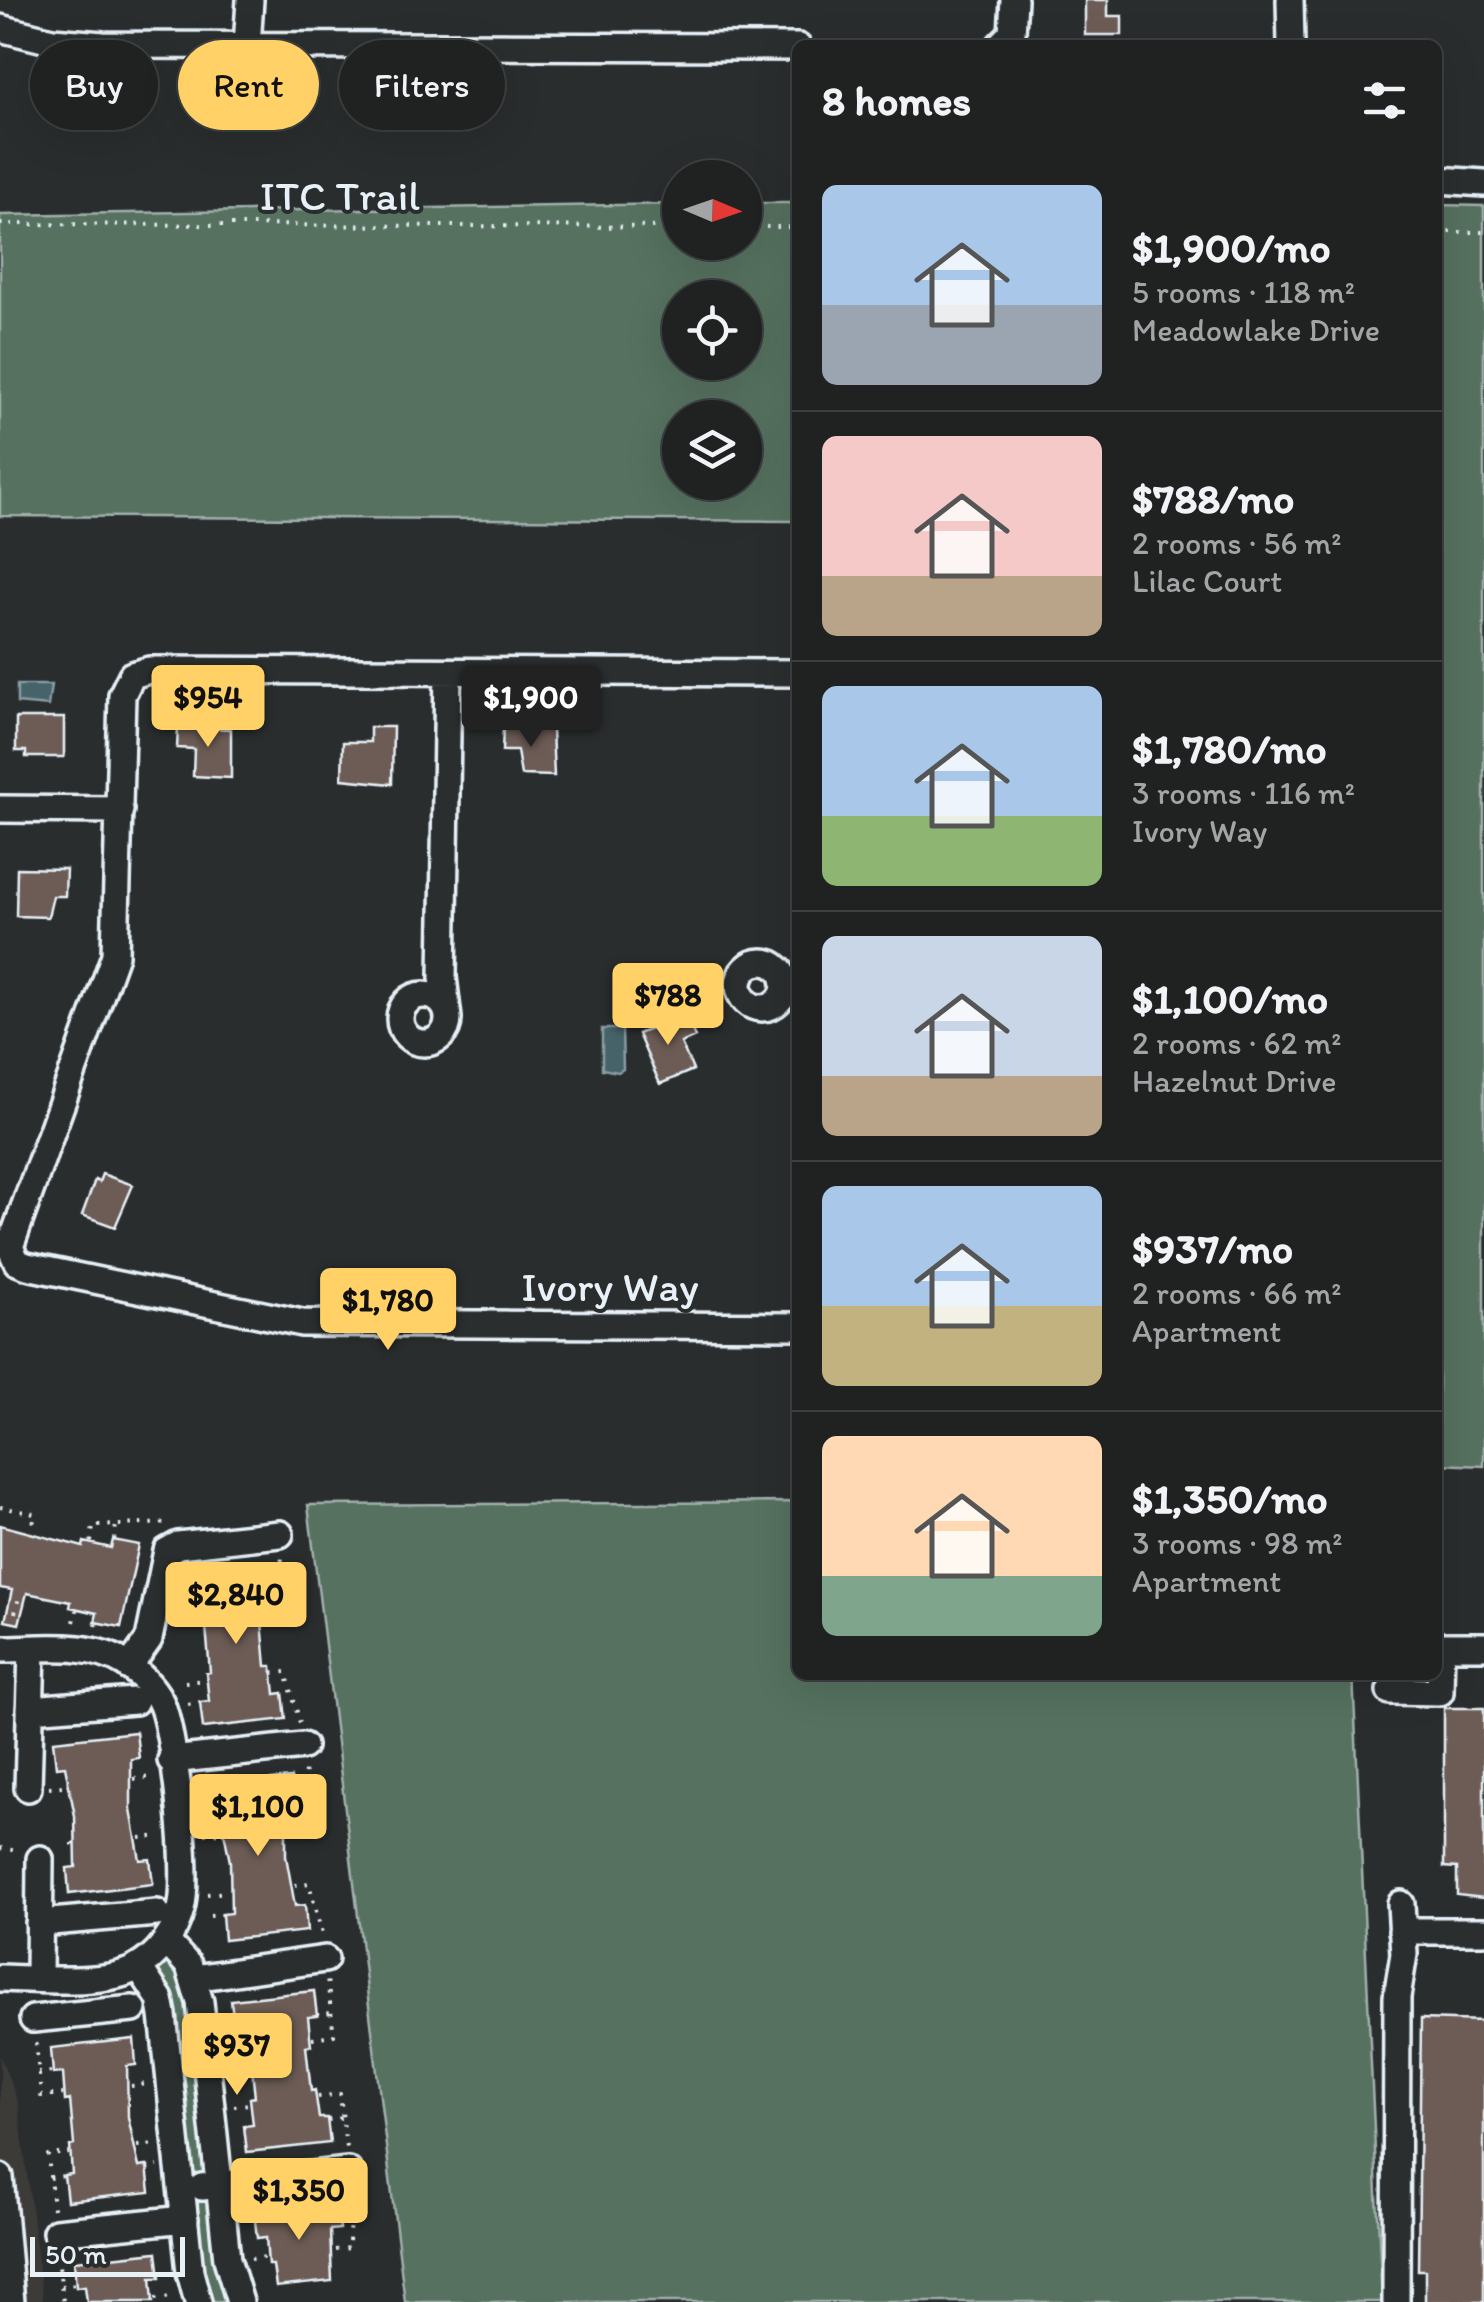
<!DOCTYPE html>
<meta charset="utf-8">
<style>
body{margin:0;font-family:Itim,sans-serif;background:#2d2f2f;color:#f1f3f6;height:100vh;display:flex;flex-direction:column;font-size:38px;white-space:nowrap}
*{box-sizing:border-box;margin:0}
p{font-size:32px;color:#a2a4a5}
.icon{flex:none;width:55px;height:55px;fill:none;stroke:currentColor;stroke-width:2;stroke-linecap:round;stroke-linejoin:round}
.map{position:relative;flex:1;overflow:hidden}
.side{position:absolute;left:792px;top:40px;width:650px;height:1640px;display:flex;flex-direction:column;background:#202222;border-radius:15px;box-shadow:0 10px 40px #0002,0 0 0 2px #3d3f40}
.side>*{flex:none}
.banner{position:absolute;left:30px;top:40px;width:612px;height:90px;display:flex;gap:20px}
.needle{width:65px;rotate:92deg}
.tools{position:absolute;left:662px;top:160px;display:grid;gap:20px}
.tools a{display:grid;place-items:center;width:100px;height:100px;border-radius:50%;background:#202222;box-shadow:0 10px 40px #0002,0 0 0 2px #3d3f40;font-size:50px}
.scale{position:absolute;left:30px;bottom:25px;width:155px;box-sizing:border-box;padding-left:10px;border:5px solid #e8f1f8;border-top:0;font-size:28px;line-height:35px;white-space:nowrap;color:#e8f1f8;-webkit-text-stroke:8px #2a2d2e;paint-order:stroke}
.price{position:absolute;translate:-50% -85px;padding:0 22px;border-radius:10px;background:#ffd166;color:#111;font-size:32px;line-height:65px;filter:drop-shadow(0 2px 5px #0008)}
.price::after{content:'';position:absolute;left:50%;top:60px;width:30px;height:22px;margin-left:-15px;background:inherit;clip-path:polygon(0 0,100% 0,50% 100%)}
.price.active{background:#222;color:#fff}
ul{padding:0;list-style:none}
li{display:flex;align-items:center;gap:30px;height:250px;padding:0 30px}
li+li{border-top:2px solid #3d3f40}
li span{display:grid;place-items:center;flex:none;width:280px;height:200px;border-radius:15px;color:#555}
li>.icon{margin-inline-start:auto}
span .icon{width:120px;height:120px;fill:#fffc;stroke-width:1}
li b{font-size:42px}
h2{display:flex;justify-content:space-between;align-items:center;height:120px;padding:0 30px;font-size:42px}
.chip{padding:0 35px;border-radius:45px;background:#202222;box-shadow:0 10px 40px #0002,0 0 0 2px #3d3f40;font-size:35px;line-height:90px}
.chip.active{background:#ffd166;color:#111}
.map>svg:first-child{display:block}
</style>
<div class="map">
<svg width="1484" height="2302" viewBox="0 0 1484 2302">
<rect width="100%" height="100%" fill="#2a2d2e"/>
<filter id="ink" filterUnits="userSpaceOnUse"><feTurbulence type="fractalNoise" baseFrequency=".01" numOctaves="2"/><feDisplacementMap in="SourceGraphic" scale="20" xChannelSelector="R" yChannelSelector="G"/><feConvolveMatrix kernelMatrix="1 2 1 2 8 2 1 2 1" color-interpolation-filters="sRGB"/></filter>
<g filter="url(#ink)">
<path fill="#3e3b39" d="M0,2056l18,46 25,200h-43z"/>
<path fill="#57715f" stroke="#a0b1ac" stroke-width="2.5" fill-rule="evenodd" d="M745,203h52v318l-797,-5v-301l680,-11v38h65zM680,298h65v64h-65zM680,418h65v64h-65z
M1438,205l46,1v1260l-46,-2z
M797,1502l1,173h555l29,627h-977l-97,-797z
M162,1963h12l16,35 17,171 -8,5 -9,-3 -33,-198z
M205,2200l4,2 22,100h-24l-8,-33 -5,-65z"/>
<path fill="#47646b" stroke="#879ca3" stroke-width="2.5" d="M17,685h34l-3,21 -31,-3z
M602,1029h20l1,40 -5,3 -16,-3z"/>
<path fill="#6c5c54" stroke="#e8f1f8" stroke-width="2.5" d="M1085,0h23v16h14v19h-37z
M16,718h48v39h-38v-6h-10z
M178,727l53,2v49l-38,-2 1,-27 -17,-1z
M370,727h23l-1,57 -50,-5 1,-37h27z
M503,728l49,1 2,47 -33,-1 -4,-24h-15z
M17,868l49,1 -1,27h-12l-5,21 -32,-1z
M685,1014l10,23 -14,6 12,27 -33,14 -22,-50z
M102,1174l31,11 -18,42 -33,-12 13,-35 4,2z
M0,1525l83,22 1,-5 27,6 2,-8 26,5 -18,82 -26,-5 2,-9 -27,-6 1,-5 -44,-9 -8,31 -14,-3 7,-31 -12,-2z
M269,1566l3,26 -8,1 3,28h-5l4,45h6l3,28 8,-1 3,26 -83,9 -3,-26 9,-1 -3,-28 4,-1 -4,-45 -5,1 -4,-28 -8,1 -3,-26z
M1444,1708h40v190l-27,-3v-27l-13,-1z
M136,1732l3,26 -8,1v51l9,50 10,-1 3,25 -84,10 -2,-26 9,-1 -1,-51 -10,-50 -9,1 -3,-26z
M291,1778l3,26 -8,1v51l9,50 10,-1 2,26 -83,9 -2,-26 9,-1 -1,-51 -10,-50 -9,1 -3,-26z
M314,1991l3,25 -9,1 3,28 -5,1 5,45 4,-1 4,28h8l3,25 -83,9 -3,-26 9,-1 -3,-27 5,-1 -5,-45 -5,1 -3,-28h-8l-3,-25z
M1421,2019l63,2v281h-59v-32h-7z
M134,2039l2,26 -9,1 1,51 11,50 8,-1 3,26 -83,9 -3,-26 8,-1 -2,-28 4,-1 -4,-45 -5,1 -2,-28 -10,1 -2,-26z
M337,2203l3,26 -10,1 2,51 -56,6 -3,-22h-5l-2,-28 -9,1 -3,-26z
M157,2252l3,26h-9l2,24h-66l-2,-16 -9,1 -2,-26z"/>
<g fill="none" stroke-linecap="round" stroke-linejoin="round">
<g stroke="#e8f1f8" stroke-width="32">
<path id="minor" d="M1290,0l1,45
M0,28l52,13 51,4 695,2
M1000,45l12,-12 2,-33
M247,46l3,-46
M1438,180l46,3
M798,673l-649,-3 -17,5 -10,20 -7,260 -105,292 7,15 10,4 275,57 496,3
M0,809l120,1
M739 985a23 23 0 1 1 46 0a23 23 0 1 1-46 0Z
M400 1019a24 24 0 1 1 48 0a24 24 0 1 1-48 0Z
M448,1018l-5,-41 5,-305
M0,1649c40,0 92,-8 127,16 14,10 28,23 35,40 13,33 28,170 19,204 -6,24 -23,47 -45,59 -31,18 -100,11 -136,10
M129,1667l20,-28 18,-88 11,-6 102,-11
M1390,1691l50,1 1,-46h43
M30,1709l105,-8
M171,1760l132,-14
M28,1788l4,-139
M39,1923l118,-10
M1402,1931h82
M166,1941l23,25 11,36 27,257 13,43
M139,1967l21,32 3,16 27,257 8,30
M194,1978l131,-19
M39,1979l1,-120
M33,2019l100,-10
M0,2177l11,125
M202,2187l146,-16
M56,2232l129,-13
M1396,2302l1,-305 7,-43 -3,-50"/>
</g>
<path stroke="#e8f1f8" stroke-width="4" stroke-dasharray="2.5 8" stroke-linecap="butt" d="M0,224l680,3
M745,227h53
M1438,232h46
M0,1507l35,7 -3,15
M114,1540l2,-15
M91,1542l2,-16 78,-3
M15,1613l4,-16
M267,1613l12,-1 3,-58
M74,1622l3,-12
M179,1623l20,-3
M96,1626l1,-4
M273,1673l13,-1 14,51
M185,1682l20,-2
M188,1704l12,-2
M134,1779l18,-2
M49,1787l16,-1
M289,1825l13,-1 3,-54
M205,1834l15,-1
M140,1838l19,-2
M73,1843v4
M0,1848l18,3
M295,1885l14,-2 14,55
M207,1894l19,-2
M210,1916l12,-1
M317,2015l14,-2
M312,2038l22,-3 -7,-56
M36,2043l5,53 22,-2
M228,2047l15,-2
M38,2073l15,-1
M131,2086l18,-2
M318,2097l22,-3 6,54
M234,2106l15,-2
M328,2120l14,-2
M138,2146l18,-2
M147,2168l11,-2
M50,2178l14,-2
M53,2209l-5,-54 21,-2
M335,2250l14,-2 1,-57
M58,2256l5,46
M251,2259l15,-2
M61,2286l15,-2
M155,2299l17,-2"/>
<use href="#minor" stroke="#2a2d2e" stroke-width="25"/>
</g>
</g>
<g text-anchor="middle" stroke-width="8" stroke-linejoin="round" paint-order="stroke">
<g font-size="42" fill="#e8f1f8" stroke="#2a2d2e">
<text x="340" y="210">ITC Trail</text>
<text x="610" y="1301">Ivory Way</text>
</g>
</g>
</svg>
<div class="tools">
<a><svg class="needle" viewBox="-14 -14 28 28"><path d="M0-13l5 13h-10z" fill="#e53935"/><path d="M0 13l5-13h-10z" fill="#a2a4a5"/></svg></a>
<a><svg class="icon" aria-label="locate" viewBox="0 0 24 24"><circle cx="12" cy="12" r="6"/><path d="M12 2v4M12 18v4M2 12h4M18 12h4"/></svg></a>
<a><svg class="icon" aria-label="layers" viewBox="0 0 24 24"><path d="M12 4l9 5-9 5-9-5zM3 14l9 5 9-5"/></svg></a>
</div>
<div class="scale">50 m</div>
<b class="price" style="left:208px;top:750px">$954</b>
<b class="price active" style="left:531px;top:750px">$1,900</b>
<b class="price" style="left:668px;top:1048px">$788</b>
<b class="price" style="left:388px;top:1353px">$1,780</b>
<b class="price" style="left:236px;top:1647px">$2,840</b>
<b class="price" style="left:258px;top:1859px">$1,100</b>
<b class="price" style="left:237px;top:2098px">$937</b>
<b class="price" style="left:299px;top:2243px">$1,350</b>
<div class="banner">
<a class="chip">Buy</a>
<a class="chip active">Rent</a>
<a class="chip">Filters</a>
</div>
<section class="side">
<h2>8 homes<svg class="icon" aria-label="filters" viewBox="0 0 24 24"><path d="M4 7h16M4 17h16"/><circle cx="9" cy="7" r="2"/><circle cx="15" cy="17" r="2"/></svg></h2>
<ul>
<li><span style="background:linear-gradient(#a9c7e8 60%,#9aa5b1 0)"><svg class="icon" aria-label="home" viewBox="0 0 24 24"><path d="M3 11l9-7 9 7M6 9v11h12V9"/></svg></span><div><b>$1,900/mo</b><p>5 rooms · 118 m²</p><p>Meadowlake Drive</p></div></li>
<li><span style="background:linear-gradient(#f6c9c9 70%,#b9a48a 0)"><svg class="icon" aria-label="home" viewBox="0 0 24 24"><path d="M3 11l9-7 9 7M6 9v11h12V9"/></svg></span><div><b>$788/mo</b><p>2 rooms · 56 m²</p><p>Lilac Court</p></div></li>
<li><span style="background:linear-gradient(#a9c7e8 65%,#8fb573 0)"><svg class="icon" aria-label="home" viewBox="0 0 24 24"><path d="M3 11l9-7 9 7M6 9v11h12V9"/></svg></span><div><b>$1,780/mo</b><p>3 rooms · 116 m²</p><p>Ivory Way</p></div></li>
<li><span style="background:linear-gradient(#c9d6e8 70%,#b9a48a 0)"><svg class="icon" aria-label="home" viewBox="0 0 24 24"><path d="M3 11l9-7 9 7M6 9v11h12V9"/></svg></span><div><b>$1,100/mo</b><p>2 rooms · 62 m²</p><p>Hazelnut Drive</p></div></li>
<li><span style="background:linear-gradient(#a9c7e8 60%,#c2b280 0)"><svg class="icon" aria-label="home" viewBox="0 0 24 24"><path d="M3 11l9-7 9 7M6 9v11h12V9"/></svg></span><div><b>$937/mo</b><p>2 rooms · 66 m²</p><p>Apartment</p></div></li>
<li><span style="background:linear-gradient(#ffd9b3 70%,#7fa58c 0)"><svg class="icon" aria-label="home" viewBox="0 0 24 24"><path d="M3 11l9-7 9 7M6 9v11h12V9"/></svg></span><div><b>$1,350/mo</b><p>3 rooms · 98 m²</p><p>Apartment</p></div></li>
</ul>
</section>
</div>
